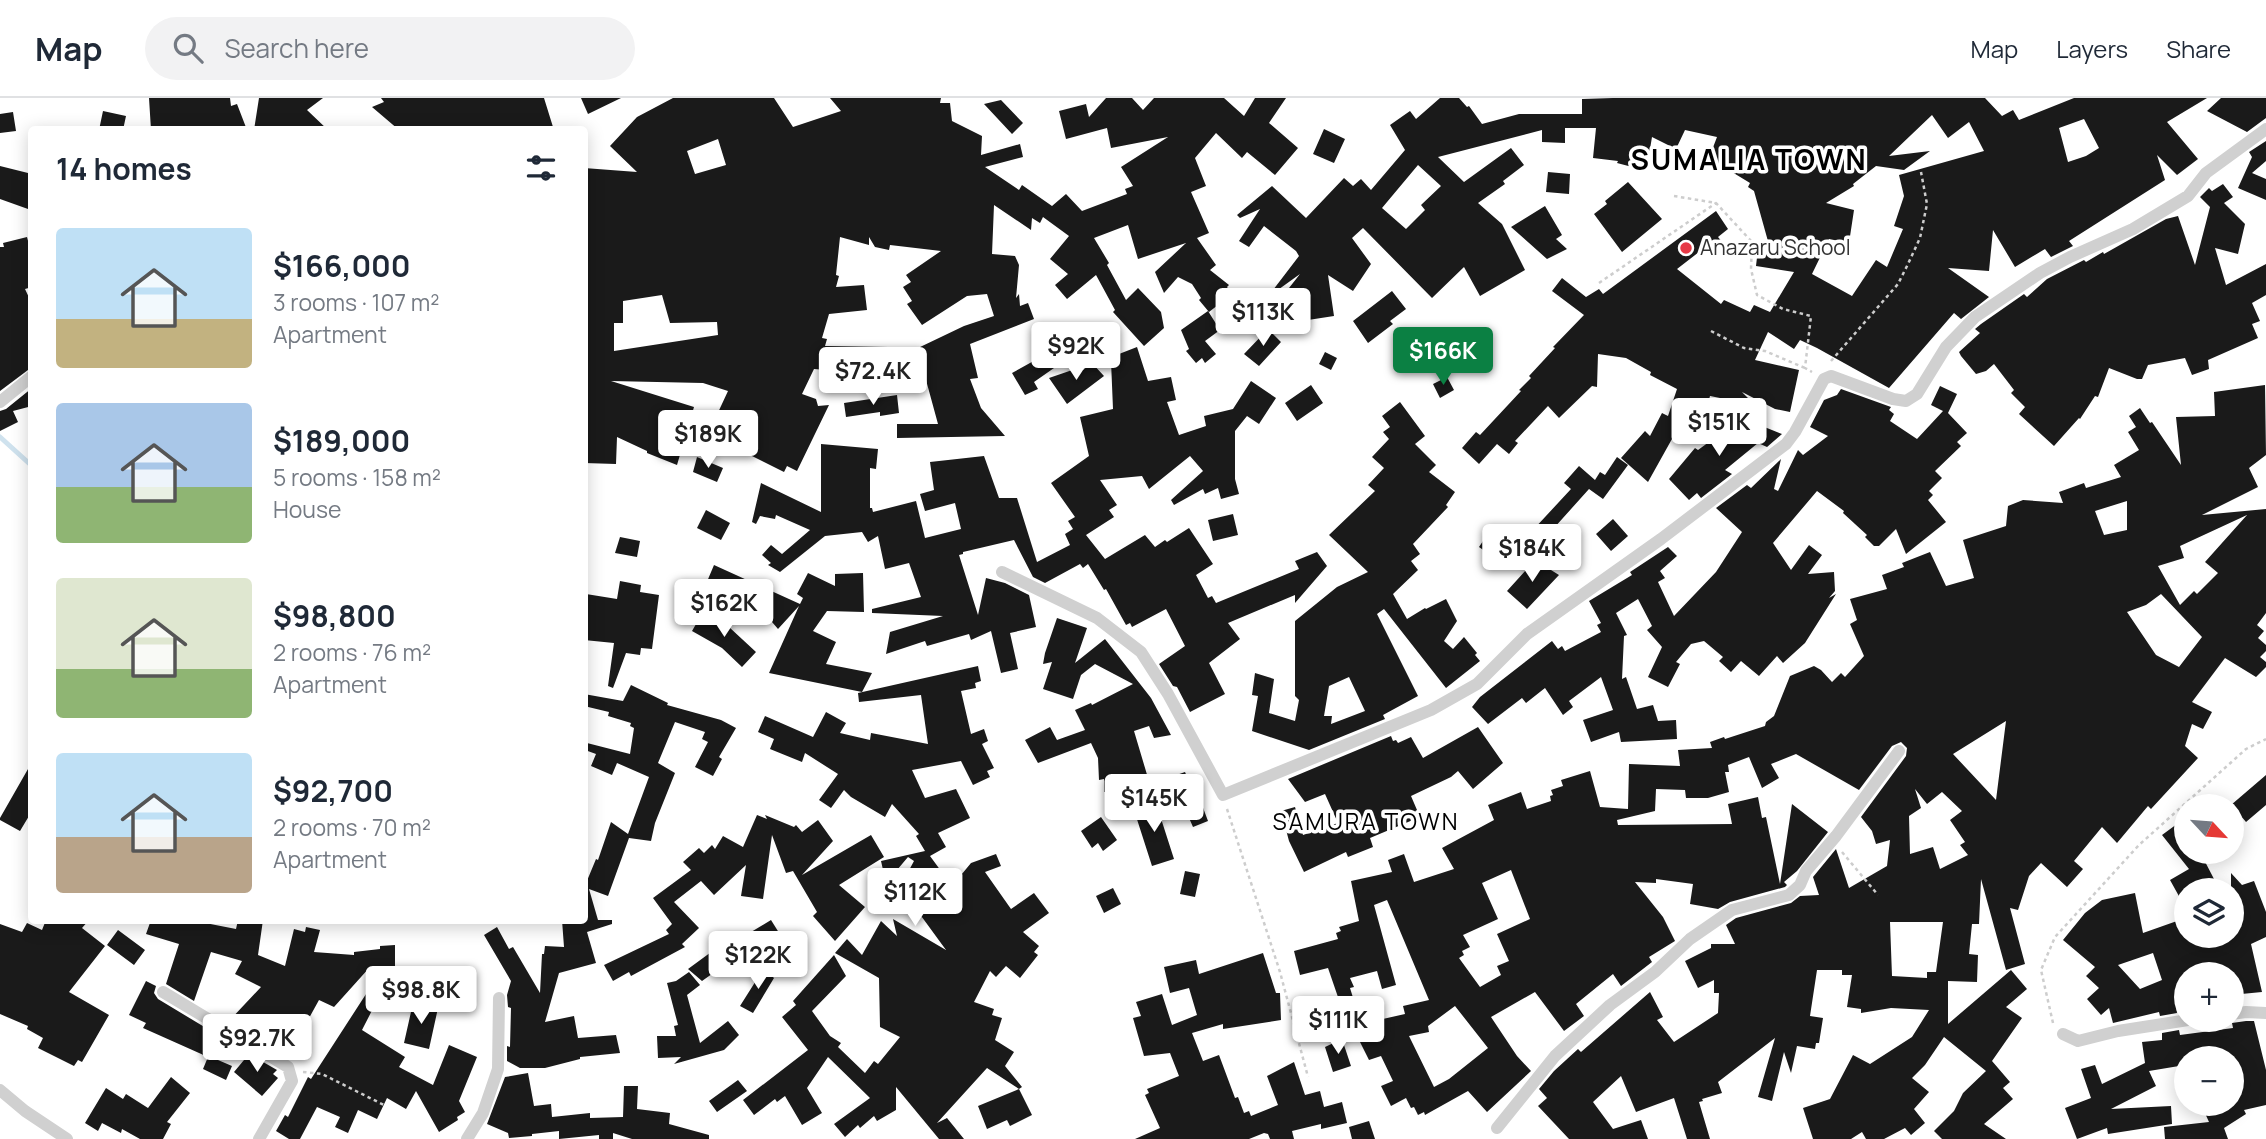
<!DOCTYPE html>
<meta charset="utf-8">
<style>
body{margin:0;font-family:Manrope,sans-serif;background:#f2f2f3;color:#1f2937;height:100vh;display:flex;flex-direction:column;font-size:26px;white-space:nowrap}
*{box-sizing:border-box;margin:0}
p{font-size:23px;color:#747a83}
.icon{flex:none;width:38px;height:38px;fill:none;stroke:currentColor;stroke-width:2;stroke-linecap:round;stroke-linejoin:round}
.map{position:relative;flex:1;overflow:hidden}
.panel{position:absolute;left:28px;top:28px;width:560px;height:798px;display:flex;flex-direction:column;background:#fff;border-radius:7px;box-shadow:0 4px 18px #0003}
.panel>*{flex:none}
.needle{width:46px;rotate:116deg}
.tools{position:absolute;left:2174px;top:696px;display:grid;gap:14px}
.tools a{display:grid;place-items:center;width:70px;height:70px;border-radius:50%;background:#fff;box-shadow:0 4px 18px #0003;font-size:35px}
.price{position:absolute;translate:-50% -60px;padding:0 16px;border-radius:7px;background:#fff;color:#222;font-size:23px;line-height:46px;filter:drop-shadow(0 2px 4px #0008)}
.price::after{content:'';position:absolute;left:50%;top:42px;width:21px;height:16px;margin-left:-10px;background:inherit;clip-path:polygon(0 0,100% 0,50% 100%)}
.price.on{background:#0b8043;color:#fff}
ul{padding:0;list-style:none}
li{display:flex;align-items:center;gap:21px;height:175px;padding:0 28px}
li span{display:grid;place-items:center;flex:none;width:196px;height:140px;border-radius:7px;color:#555}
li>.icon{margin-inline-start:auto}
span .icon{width:84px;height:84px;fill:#fffc;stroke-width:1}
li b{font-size:30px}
h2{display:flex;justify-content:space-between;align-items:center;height:84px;padding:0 28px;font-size:30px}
header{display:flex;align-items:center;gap:42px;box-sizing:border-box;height:98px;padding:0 35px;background:#fff;border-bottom:2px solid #e0e1e3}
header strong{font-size:33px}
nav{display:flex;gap:38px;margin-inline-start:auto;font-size:24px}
.search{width:490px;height:63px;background:#f2f2f3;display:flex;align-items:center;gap:18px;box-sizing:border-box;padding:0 24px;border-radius:38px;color:#747a83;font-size:26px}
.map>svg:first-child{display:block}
</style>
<header>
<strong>Map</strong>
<div class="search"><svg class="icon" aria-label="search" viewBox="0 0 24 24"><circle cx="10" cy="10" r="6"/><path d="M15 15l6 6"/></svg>Search here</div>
<nav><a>Map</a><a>Layers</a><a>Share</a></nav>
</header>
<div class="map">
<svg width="2266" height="1041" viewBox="0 0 2266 1041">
<rect width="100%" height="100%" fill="#fff"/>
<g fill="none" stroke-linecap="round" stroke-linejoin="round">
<path stroke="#cfe2ee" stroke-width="5" d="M0,339l32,29"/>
</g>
<path fill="#1a1a1a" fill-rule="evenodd" d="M149,0h81l1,8 6,-2 10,26h-96z
M259,0h64l-16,12 21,20h-74z
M381,0h163l9,29 -8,3h-146l-27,-23 12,-5z
M581,0h40l-33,16z
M673,0h101l19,29 48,-16 -11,-13h111l-1,5h10l2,18 30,15 -1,19 39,-11 3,13 -38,10 34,23 3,-5 30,21 14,-12 16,17 45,-17 -2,-5 8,-3 -12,-19 47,-30 -57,11 -4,-20 -41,11 -7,-28 27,-7 3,13 17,-19h26l11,12 11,-12h70l20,18 11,-18h31l-17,25 29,25 -23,27 -28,-23 -5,6 -26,-25 -21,25 11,28 -15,6 18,41 -12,5 19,27 -6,5 19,15 -2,2 5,7 -23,18 -10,-12 2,-2 -9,-14 -14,-7 -14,16 -9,-21 31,-29 -48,16 -10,-34 -34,13 15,25 -2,2 19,35 12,-12 23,24 3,16 -20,18 -31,-34 2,-2 -19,-35 -29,24 -12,-14 13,-11 -18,-15 19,-23 -26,-19 -3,6 -8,-5 -1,12 -37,-25 -2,49 23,2 4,9 -3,33 3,-4 1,12 8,-3 6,16 -64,25 8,34 -8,1 11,29 24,28 -108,2v-14h41l-15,-55 -8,3 -2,-6 -38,10 -2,-5 -7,1 1,6 -26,6 -1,-13 -26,-2 -12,25 14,5 2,7 11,-1 -32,66 -10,-5 -3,6 -76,-38 20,-43 -25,-8 -92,-2 83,26 -17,58 -30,-12v-2l-30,-14 -1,27 -32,-1v-295l53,4 -27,-26 27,-29zM718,41l8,26 -31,9 -8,-23zM840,139l29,8v-8l6,10 14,3 1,-5 51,6 -35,24 5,7 -8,5 9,14 -5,3 15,21 45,-29 20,-2 7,22 -30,10 -69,33 -7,-12 -63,-1 2,-7 -5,-1 7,-24 38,-4 -3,-25 -28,2 3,-11 -3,-1zM662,197l8,28 47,-1 1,13 -104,16v-28h9v-22z
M1440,0h19l8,9 2,-1 13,18 37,-10h63v-15l31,-1h372l17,18 11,-6 6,10 55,-22h133l-40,24 31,37 -21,16 -20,-20 8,25 -96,61 4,5 -22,11 -6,-8 -30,18 -22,-37 -4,41 -41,-3 41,29 -28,22 -7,-6 -65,75 -72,-40 -17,-8 -6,9 -26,-17 -13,28 44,10 -9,42 -15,-3 -33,-17 13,13 -45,-9 -5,18 -18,-2 -39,70 -27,-24 24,-27 5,5 12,-23 6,3 9,-27 -27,-14 1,-3 -25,-14 -28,-4 -1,33 -5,-1 -33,32 -11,-12 -33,35 3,2 -9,11 -12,-10 -18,20 -17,-16 14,-16 4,3 41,-44 -2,-1 12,-12 -2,-2 26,-28 -2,-1 31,-32 -32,-24 10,-13 24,19 13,-8 4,5 113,-83 12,18 -10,8 5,6 -11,8 -4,-6 -31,24 44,35 3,-4 26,12 4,-7 16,7 24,-40 -38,-6 2,-17 13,3 -17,-61 -6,-4 2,-4 -41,-25 8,-21 -32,-7 -9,19 -24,-12 -4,24 -10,-2 -2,9 -19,-5 1,-2 -25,-3 3,-30h-31v15l-23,-1v-12l-104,27 26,25 47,-34 13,17 -21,16 2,3 -27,19 24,21 23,46 -45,26 -16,-29 -32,31 -69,-70 -11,10 19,26 -18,27 -25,-16 6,41 -26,4 -19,-32 11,-14 -25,18 -2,-2 26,-34 -3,-5 -32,-25 -15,21 -10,-6 21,-32 -20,9 -3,-3 35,-29 34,32 38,-40 9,8 8,-7 10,11 34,-40 -15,-25 20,-14 6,8zM1932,17l16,23 21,-16 15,29 -85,24 5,21 -10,30 9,3 -16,38 -11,-7 -24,36 -40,-22 17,-35 20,4 5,-33 -28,-7 28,-17 -1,-2 23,-18 28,4 26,-19 -41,5zM2084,21l15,29 -13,8 -18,6 -9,-34zM1418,67l23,21 -20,19 4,5 -19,19 -24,-21z
M2221,0h45v20l-19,14 -40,-21z
M1001,2l22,23 -11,11 -28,-30z
M103,13l23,5 -3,14h-24z
M13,14l3,19 -16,2v-19z
M1324,31l21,10 -11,24 -21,-9z
M2266,43v20l-14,12 14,6v21l-28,-12 14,-31 -3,-5z
M0,68l32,8v27l-4,8 -28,-10z
M1548,74l22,2 -1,20 -23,-2z
M1628,84l34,37 -40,33 -28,-38 13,-10 -2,-3z
M2223,86l10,13 -9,6 21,21 -7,30 -23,-6 11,37 40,-21v31l-14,8 8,18 -8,3 6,14 -50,22 1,9 -17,6 -7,-17 -37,7 -6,14h-5l-28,-11 -11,29 -3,-1 -15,23 -1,-1 -25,28 -35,-32 6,-7 -14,-14 3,-3 -20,-26 -8,7 -10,3 -15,-18 -2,-4 21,-19 -5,-4 6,-5 43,-30 3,3 20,-18 37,-19 2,2 17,-10 1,2 62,-35 12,-3 17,49 15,-58 -10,-10 9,-9 3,3z
M1545,108l17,29 -6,4 11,10 -20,10 -36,-32z
M27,139l5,19v31l-7,2 7,15v63l-32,24v-144h4l-1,-4z
M1392,193l14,18 -16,12 3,3 -25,19 -15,-22z
M1208,213l12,19 -15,11 11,13 -11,9 -3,-5 -6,5 -10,-12 3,-2 -8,-19z
M1268,231l13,13 -22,24 -15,-12z
M1067,245l7,11 -40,28 4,7 -13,6 -13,-22 27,-15 1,2z
M1137,249l11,34 23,-4 5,23 -9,2 12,33 27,-9 -2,-10 29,-7 18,-28 25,17 -17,26 -12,-8 -12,15v48l4,15 -18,5 -3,-11 -13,6 -2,-5 -29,16 -3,-5 32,-29 -13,-15 -41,33 -7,-13 -42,4 17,25 -8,5 5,7 -28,18 19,24 40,-24 10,12 10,-7 2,2 22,-14 24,36 -17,11 12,23 4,-2 4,7 83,-34 -4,-8 22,-9 10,14 -32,37v-8l-67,28 12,16 -31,24 16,31 -35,18 -13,-25 -4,-1 -14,-22 26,-18 -19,-37 -34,18 -2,-4 -4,2 -20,-36 -2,1 -16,-26 -5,4 -3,-4 -35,19 -12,-6 -19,-37 -51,12v2l-4,1 19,60 8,-37 19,5 24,12 7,32 -26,6 8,36 -17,4 -10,-42 -20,9 -2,-6 -42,12 -2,-5 -39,13 4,-22 53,-16 -71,-3v-4l49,-12 -12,-34 -24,6 -7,-33 -10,6 -6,-10 -37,4 -45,36 -12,-7 3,-2 -9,-8 9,-10 11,9 28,-24 -34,-15 -1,4 -15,-3 -4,8 -4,-2 9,-39 60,29v-68l57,5 -2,20 -6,-1v40h2l1,4 43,-11 9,37 36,-9 -6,-26 -30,8 -5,-17 14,-4 -4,-28 54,-6 15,42h18l20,64 33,-17 -5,-11 8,-5 -5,-8 7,-4 -24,-34 38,-27 -9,-39 33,-8 -2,-48 9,-5 -1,-2z
M1325,254l12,6 -6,12 -12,-6z
M1092,265l12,13 -37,28 -18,-26 32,-11 2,3z
M1447,279l7,13 -14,8 -7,-14z
M1311,287l12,18 -26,18 -12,-18z
M2265,287l1,70 -17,13 9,19 -56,28 64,-6v104l-9,12 7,6 -6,7 8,7v6l-6,6 6,5v5l-10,10 -31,-19 -33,44 20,10 -9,17 -11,-5 -7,22 13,12 -47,51 -3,-3 -31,37 -15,-16 -28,34 9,8 -16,18 -26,-24 -12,13 -11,34 -8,-2 15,56 -19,6 -25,-91 -2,45h-7l-3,30 9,1 -1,27 -29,-1v43l63,-54 16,19 -21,18 16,11 -30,43 18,21 -7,6 10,11 -29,25 22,15h-64l-8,-8 20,-20 9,-18 23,-22 -42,-34 -19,28 -13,13 17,14 -15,17 11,14 -14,12 -6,-7 -21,11h-18l-4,-7 -11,7h-38l-10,-31 27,-9 23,-44 17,9 42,-27 17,-27 -38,-2 -30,5v-4l-14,-2 5,-32h-10v-5h-25l-7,46 13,2 -4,25h-3l-1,6 -18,-3 -6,27 -7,-21 -12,49 -14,-4 17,-59 -57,44 4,11 -20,6 1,2 -4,1 11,37h-23l-13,-41 -38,14 -15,-36 -28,26 20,27 28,-9 7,19h-79l-31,-33 9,-8 -8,-9 15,-18 24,-22 3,3 69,-60 13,25 -6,3 17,22 44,-29 1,-20h-5v-13l-16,8 -13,-27 26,-13v-4h24l-9,-19 10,-7 55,-15 9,-7 19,-1 -6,-18 23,-28 13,39 38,-22 3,-26 -14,4 -4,-13 -11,-14 45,-61 1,-8 -6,-6 -9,4 -33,44 -63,-36 -25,10 8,14 -17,10 -13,-31 -21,8 1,7h-4l4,20 -21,6h-22l-1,-8 -29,-1 -1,22 -38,9 1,5 114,-1 -4,-20 30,-7 4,21 4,-1 14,67 12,-80 36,28 -31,39 -13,11 3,3 -2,2 -55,15 -12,7 -28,-5 3,-20 -37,-5v4l-21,-1 28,35 12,24 -26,16 3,5 -31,24 -8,-12 -37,30 8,12 -20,15 -29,-39 -44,25 26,39 14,15 -44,41 -19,-21 -43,24 -1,-3 -6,3 -4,-8 -3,1 -5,-10 -15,8 -10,-20 12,-5 -12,-25 -12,4 -14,-28 11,-5 -1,-4 40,-9 -2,-8 26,-6 -42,-100 -13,5 22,80 -14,4 -5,-18 -27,7 4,9 -4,1 10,32 -21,9 1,3 -36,6 -6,-25 41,-13 -11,-32 -28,7 -6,-24 44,-12 -2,-6 5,-2 -2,-4 20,-6 -8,-40 41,-9 -4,-12 16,-6 10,28 40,-13 -12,-21 52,-28 -6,-15 33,-13 6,17 24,-8 -1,-5 3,-1 -2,-5 12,-4 -2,-6 29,-9 10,36 28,2 1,-45 51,2 -2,-16 34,-2 -2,-6 14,-5 1,2 40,-13 1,-4 8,-6 16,-40 24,-10 7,4 11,12 9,-9 4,4 19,-21 -14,-32 7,-4 -7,-21 37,-10 -5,-14 22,-8 -2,-4 28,-11 16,34 28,-8 -11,-38 43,-14 2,-20 15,-6 40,3 -4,-11 25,-9 2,5 35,-11 -7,-12 25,-15 -11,-18 8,-5 -7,-11 11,-8 10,15 2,-1 29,43 -5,-48 39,-1 -1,-24zM2127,403v29l-23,5 -9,-24zM2247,417l-42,47 13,11 -21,21 -3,-3 -14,14 -22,-39 26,-8 -4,-12zM2161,496l41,43 -23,30 -23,-12 -29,-43 19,-7zM2006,623l-10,79 -43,-46zM1915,691l12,15 15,-12 20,19 -12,9 15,22 -5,3 8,10 -28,14 -7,-22 -23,7 -1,-38 12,-8zM1511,772l19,49 -33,15 12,27 -12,5 4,9 -21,12 -21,-29 5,-3 -2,-4 8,-4 -7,-12 35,-16 -16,-36zM1890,824h53l-7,50h-9v6l-35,-2zM1455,908l33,42 -39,31 -15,8 -25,-51 20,-4 -1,-6z
M1940,288l17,8 -9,19 19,20 -10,9 4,4 -26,25 7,7 -13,13 4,4 -5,5 18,22 -40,32 -10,-25 -17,17h-5l-9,-9 2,-2 -24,-22 1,-2 -27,-20 -44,52 18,27 18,-25 13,10 -14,19 26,-2 1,19 -6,7 7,-4 -31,49 -22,20 -6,-7 -18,20 -18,-15 -10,11 -12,-11 4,-4 -19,-16 -13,3 -15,18 4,2 -12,23 -20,-10 14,-30 -15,-17 5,-4 -14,-27 -22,14 11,22 -3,1 -2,43 4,-2 11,32 16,-4 5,16 18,-1 1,19 -56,3 -2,-10 -28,10 -8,-22 30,-10 -12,-33 -32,24 4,6 -10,8 -18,-27 -19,15 -4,-5 -34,26 -16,-17 8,-10 72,-56 6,8 4,-3 3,5 36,-19 -4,-7 4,-2 -12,-22 43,-26 -2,-3 38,-25 9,9 -17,15 5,7 -7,4 16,34 42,-44 26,-40 -26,-24 31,-23 4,3 30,-29 -7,30 4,2 20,-41 5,5 25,-19 -18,-9 14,-27 13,-5 4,-6 50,18 -2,3 5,4 -4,7 27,18 26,-28 -12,-6z
M32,290v18l-19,5 5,11 -18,9v-20l6,-2z
M897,297l2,18 -19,3v-4l-34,5 -2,-14z
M1400,304l25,34 -10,8 21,21 -7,7 26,20 -9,13 2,2 -35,37 7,10 -9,7 7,9 -25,24 14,25 18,-11 1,1 20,-10 11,22 -13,20 9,8 11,-12 13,16 -2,2 5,6 -34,27 -62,-79 -7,5 41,82 -35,19 2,4 -76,31 -57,-19 6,-35 -6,-1 3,-22 19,6 -5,34 26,8 4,-21 -4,-4v-75l42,-34 31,-15 -39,-37 46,-44 -7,-6 16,-17 -12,-11 17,-18 -6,-7 7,-5 -8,-11zM1349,579l16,34 -34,13 1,-8h-8l5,-30z
M1742,320l40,16 -15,13 -9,-4 -33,27 7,4 -31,24 -4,-5 -8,7 -20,-21 26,-31 3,2z
M697,359l26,11 -6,14 -24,-10z
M1617,359l11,8 -25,34 -14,-10 -35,39 20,17 -11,13 -30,-28 38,-41 -7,-6 15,-17 16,14 5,-8 5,3z
M706,412l24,13 -9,17 -24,-12z
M1233,416l5,21 -25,6 -5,-21z
M1613,421l15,17 -17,15 -15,-17z
M1491,431l20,14 -12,18 -20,-14z
M620,439l20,4 -3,16 -22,-4z
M1535,462l24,15 -32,34 -20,-18z
M714,467l86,39 3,-6 -6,-4 11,-21 27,13v-12l28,-1 1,39 -37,-1 -14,20 23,11 -10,22 46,9 -10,19 -93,-19 30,-67 -21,23 -39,-46 -6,13 -27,-12z
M620,483l21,4 -1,7 19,3 -7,54 -11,-1 -1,7 -14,-2 -13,35 -5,-2 6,-43 -30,-3v-38l2,-8 31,5z
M703,514l26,15 27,25 -14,15 -20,-19 -30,-17z
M1057,520l30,10 -12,35 30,-24 46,59 20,37 -17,3 -5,-12 -15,5 14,47 -27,1v13h-17v-13l-5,1 -1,-22 -7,-15 -53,20 -13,-23 25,-13 7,13 28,-10 -10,-20 16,-7 1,2 41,-21 -38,-20 -14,11 -8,24 -30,-10 9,-27 -9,2 2,-11z
M978,568l3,15 -6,2 1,5 -15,3 10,43 13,-5 4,12 -6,3 12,24 -7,3 3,6 -17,8 -12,-24 -49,9 13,28 31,-9 14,29 -32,15 8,14 -16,9 22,30 19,-23 25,-9 5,12 -16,6 26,37 23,-16 15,20 -26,19 16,14 -5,6 4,3 -18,23 -14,-12 -10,11 -6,-6 -16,31 20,7 -2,6 10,3 -7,22 19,12 -9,14 17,21 -3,2 13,26 -22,11 -3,-6 -20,9 -9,-23 41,-17 -32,-21 -50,55 10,-5 17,21h-25l-43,-52v23l-19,11 -3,-5 -14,12 -2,-3 -13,12 -11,-13 36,-26 -42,-41 -21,31 15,25 -20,12 -17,-29 -8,6 -2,-3 -21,16 -11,-15 65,-50 -26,-33 14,-12 -3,-4 41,-46 12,21 -34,35 18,25 11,7 -3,4 27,26 9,-12 4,3 22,-27 -20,-10 -1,-49 -44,-25 12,-14 15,16 19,-34 16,15 -4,-17 53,31 -46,-63 14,-26 -6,-4 -22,26 -5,-22 44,-10 -9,-15 3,-2 -27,-30 -7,13 -34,-20 -7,-7 -13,18 -12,-8 19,-26 -33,-21 -3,9 -32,-13 4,-10 -16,-7 7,-16 48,21 13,-25 20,11 -6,10 30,7 1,-7 57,11 -7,-49 -62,7 -1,-9z
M631,587l37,18 -1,2 54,15 15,8 -17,29 3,2 -9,17 -18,-9 13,-25 -6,-3 3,-7 -30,-10 -17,41 17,10 -20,50 -4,18 -22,-3 -21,58 -19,-7 9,31h14v4l-25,8 9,31 -37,10 -14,49 29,-6 4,22 38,-3 4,18 -40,4v2l-35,9h-25l-13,-7v-15l3,1 1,-39 -3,-1 -1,-12 4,-14 -27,-46 13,-8 12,22 4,-2 27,46 2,-39h2l1,-8 19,1 -2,-27h22v-32l12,-29 2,1 13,-38 17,12 21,-57 -32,-14 -5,12 -21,-9 5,-12 -11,-4 2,-7 43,11 4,-26 -4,-2 1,-3 -23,-7 1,-4 -25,-6v-12l39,7z
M1478,629l25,36 -30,26 -15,-18 -7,6 -40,19 9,21 -50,21 3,9 -25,10 -2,-5 -42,20 -15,-31 -8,-30 14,-4 8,28 35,-12 -13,-29 -20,8 -17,-23 103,-43 2,5 3,-1 2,3 13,-6 12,21z
M32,664v49l-12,20 -20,-11v-2z
M1185,674l11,26 3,-1 9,24 -15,6 -22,-50z
M2266,677v30l-20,17 -5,-6 -10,8v-19z
M1156,705l18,56 -22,7 -18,-56z
M757,717l10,4 -2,-4 29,12 2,-2 6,7 16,-12 15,21 -31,34 69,-40 13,22 -45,28 26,22 -30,34 -22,-25 4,-4 -24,-41 -7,2 -14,-38 -9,64 -22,-3 5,-31 -32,30 -13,-14 -27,21 25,26 -17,16 3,3 -54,29 -2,-4 -16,9 -9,-16 65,-31 -3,-4 6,-6 -19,-26 38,-28 -8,-8 16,-14 5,5 8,-8 3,4 8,-13 20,11z
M1101,719l16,23 -14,11 -5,-8 -6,5 -11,-17z
M2177,726l9,10v18h14l14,27 -21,12h-7v4l-6,3 -10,-18 19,-11 -27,-34z
M1185,773l15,3 -5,23 -15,-3z
M2231,775l11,12 12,-4 12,31v25l-15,7 11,48 -31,3v-20h-45v30l-10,1 1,7 -17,3 -1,-4 -46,11 -4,-15 -8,7 -14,-16 12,-11 -13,-12 9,-9 -32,-27 22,-27 17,-13 33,-7 8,40 34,-12 4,9 5,-2v8h45zM2153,855l9,27 -22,9 -22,-24z
M1113,790l8,16 -17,9 -8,-17z
M46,822h43l-7,8 23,18 -36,46 40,23 -27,47 -4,-2 -4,6 -36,-18 5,-10 -16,-9 1,-3 -28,-12v-90l22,8 5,-9 15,7z
M151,822h39l46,9 2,-9h25l-5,35 27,11 9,-37 11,3 1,-5 14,3 -6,22 40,3v-3l26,-3v-3l15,-1v29l-7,15 -4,-2 -22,43 43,27 -6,10 34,18 16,-40 28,12 -18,44 6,11 -8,5 1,3 -19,12 -23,-41 -10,18 -19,-11 -10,21 -19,-9 -10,23 -13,-6 5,-10 -23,-10 -17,32h-11l-13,-8 9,-16 3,2 20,-40 3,2 68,-105 -9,-7 -36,40 -15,-7 -16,29 6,6 -20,22 -60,-36 32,-34 -26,-13 7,-13 -31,-9 -17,49 -28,-17 13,-40 -33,-10z
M771,822l10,16 -21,13 -3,-7 -55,39 -14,-12 45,-33 3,5z
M118,832l27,20 -11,15 -27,-20z
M1263,855l13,40h4l1,27 -58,9v-5l-31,9 11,28 16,-6 16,43 3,-1 6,16 5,-2 2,5 27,-11 -11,-29 27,-14 11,33 15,-4 4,16 18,-5 5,21 -26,6v-5l-29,7 2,8h-24l-2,-5 -4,-1 -15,6h-114l25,-11 -15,-33 4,-2 -2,-4 32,-13 -9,-23 -26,3 -11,-38 8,-2 -5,-14 26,-8 10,31 25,-10 -8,-27 -19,5 -6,-26 32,-7 3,14z
M764,870l10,10 -21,35 -13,-7z
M689,874l11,13 -13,10 13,48 28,-22 11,14 -15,15 -50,14 7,-7 -23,1 -1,-22h19l-2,-10 4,-1 -11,-42 9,-2z
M146,883l10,5 -2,7 4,6 63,38 -10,20 21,9 -6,14 -23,-11 5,-12 -65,-29 3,-5 -17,-8z
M413,905l25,5 -9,41 -25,-6z
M2246,923h8l12,49v35l-22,5 2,4 -22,14 4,11h-63l-1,-12 45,-5 -5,-11 13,-7h14v-45h-48l2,6 -36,6 7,15 -45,23 60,-3 1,18 -64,10 -1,-6 -30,11 -12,-31 26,-10 -10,-29 14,-4 7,19 43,-21 -3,-21 20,-2v-7l17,-3 1,5 53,-7 -1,-5z
M1342,941l9,27 -18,6 -8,-25z
M249,956l28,16 -4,4 5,4 -16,18 -28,-24z
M528,975l6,33 17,-2 1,13 38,-4v5l33,-1 1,-31h14l-1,23 33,4 -1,11 40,11v4h-77l-19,-6v6h-14v-4l-40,4v-8l-27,3v2l-23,2 -1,-5 -21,-9 18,-47z
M171,979l19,16 -23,29 4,2 -8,15h-23l-18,-10 -1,4 -19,-10 -4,8 -13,-8 21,-35 17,11 3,-5 22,14z
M738,982l9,11 -30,21 -8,-11z
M1369,1023l6,18h-23l-3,-12z"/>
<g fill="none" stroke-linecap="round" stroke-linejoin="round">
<path stroke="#cdcdcd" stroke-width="2.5" stroke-dasharray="3.5 3.5" stroke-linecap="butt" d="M1674,98l42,7 36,39 -1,27 6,26 26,14 28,7 -6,52 7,4
M1599,185l117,-80
M1711,233l33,17 21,3 40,17
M1831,263l67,-77 10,-20 12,-26 7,-34 -6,-32
M1227,711l53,163 28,105
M1842,754l36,43
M2053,925l-12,-53 14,-33 84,-92 107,-96 20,-10
M303,974l19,2 64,32"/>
<path stroke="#d0d0d0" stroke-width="12" d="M0,304l32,-26
M1002,474l95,46 44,34 27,42 55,101 208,-85 46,-26 50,-50 134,-95 125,-95 9,-12 29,-53 7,-3 62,23 13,2 11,-7 29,-47 29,-30 65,-44 30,-16 63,-28 55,-33 18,-23 60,-44
M163,894l125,75 4,14 -33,58
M2231,916l15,-2 20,1
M2063,936l15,7 40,-10 70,-11
M0,992l25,21 42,28
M1497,1030l58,-72 55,-51 45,-33 35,-33 42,-29 57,-15 11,-10 6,-14 30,-35 63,-85
M467,1041l16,-26 15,-44 1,-71"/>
</g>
<circle fill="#e63946" stroke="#fff" stroke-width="2.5" cx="1686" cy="150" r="7"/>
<g text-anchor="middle" stroke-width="7" stroke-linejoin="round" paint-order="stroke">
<g font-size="21" fill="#333" stroke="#fff" text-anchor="start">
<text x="1700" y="157">Anazaru School</text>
</g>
<g font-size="23" letter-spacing="2" fill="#000" stroke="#fff">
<text x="1366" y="732">SAMURA TOWN</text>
</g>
<g font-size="28" font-weight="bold" letter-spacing="2" fill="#000" stroke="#fff">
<text x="1749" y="72">SUMALIA TOWN</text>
</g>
</g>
</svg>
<div class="tools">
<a><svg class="needle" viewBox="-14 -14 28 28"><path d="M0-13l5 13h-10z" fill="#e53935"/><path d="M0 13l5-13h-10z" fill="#747a83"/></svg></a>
<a><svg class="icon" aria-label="layers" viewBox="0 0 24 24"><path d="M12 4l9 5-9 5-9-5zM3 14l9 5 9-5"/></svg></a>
<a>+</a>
<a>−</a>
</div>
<b class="price" style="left:1263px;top:250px">$113K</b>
<b class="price" style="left:1076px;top:284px">$92K</b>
<b class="price on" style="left:1443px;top:289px">$166K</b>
<b class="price" style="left:873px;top:309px">$72.4K</b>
<b class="price" style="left:1719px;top:360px">$151K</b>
<b class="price" style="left:708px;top:372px">$189K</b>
<b class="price" style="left:1532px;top:486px">$184K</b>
<b class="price" style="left:724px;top:541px">$162K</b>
<b class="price" style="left:1154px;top:736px">$145K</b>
<b class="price" style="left:915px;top:830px">$112K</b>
<b class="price" style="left:758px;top:893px">$122K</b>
<b class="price" style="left:421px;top:928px">$98.8K</b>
<b class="price" style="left:1338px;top:958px">$111K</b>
<b class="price" style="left:257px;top:976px">$92.7K</b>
<section class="panel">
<h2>14 homes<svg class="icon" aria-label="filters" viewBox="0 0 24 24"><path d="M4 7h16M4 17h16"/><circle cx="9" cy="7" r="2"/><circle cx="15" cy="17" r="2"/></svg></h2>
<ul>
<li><span style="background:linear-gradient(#bfe0f5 65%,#c2b280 0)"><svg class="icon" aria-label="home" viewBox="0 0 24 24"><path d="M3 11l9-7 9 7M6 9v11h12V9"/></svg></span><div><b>$166,000</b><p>3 rooms · 107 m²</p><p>Apartment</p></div></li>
<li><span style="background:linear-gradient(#a9c7e8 60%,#8fb573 0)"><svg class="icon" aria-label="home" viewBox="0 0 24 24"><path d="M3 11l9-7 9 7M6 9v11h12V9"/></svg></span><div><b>$189,000</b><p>5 rooms · 158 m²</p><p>House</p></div></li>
<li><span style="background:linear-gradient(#dfe7d0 65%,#8fb573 0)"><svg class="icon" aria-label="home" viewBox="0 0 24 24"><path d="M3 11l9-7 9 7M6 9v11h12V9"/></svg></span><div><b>$98,800</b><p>2 rooms · 76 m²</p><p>Apartment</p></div></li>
<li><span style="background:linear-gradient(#bfe0f5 60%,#b9a48a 0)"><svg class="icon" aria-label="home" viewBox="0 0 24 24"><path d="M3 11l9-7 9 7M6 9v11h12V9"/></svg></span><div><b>$92,700</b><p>2 rooms · 70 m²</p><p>Apartment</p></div></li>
</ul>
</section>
</div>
